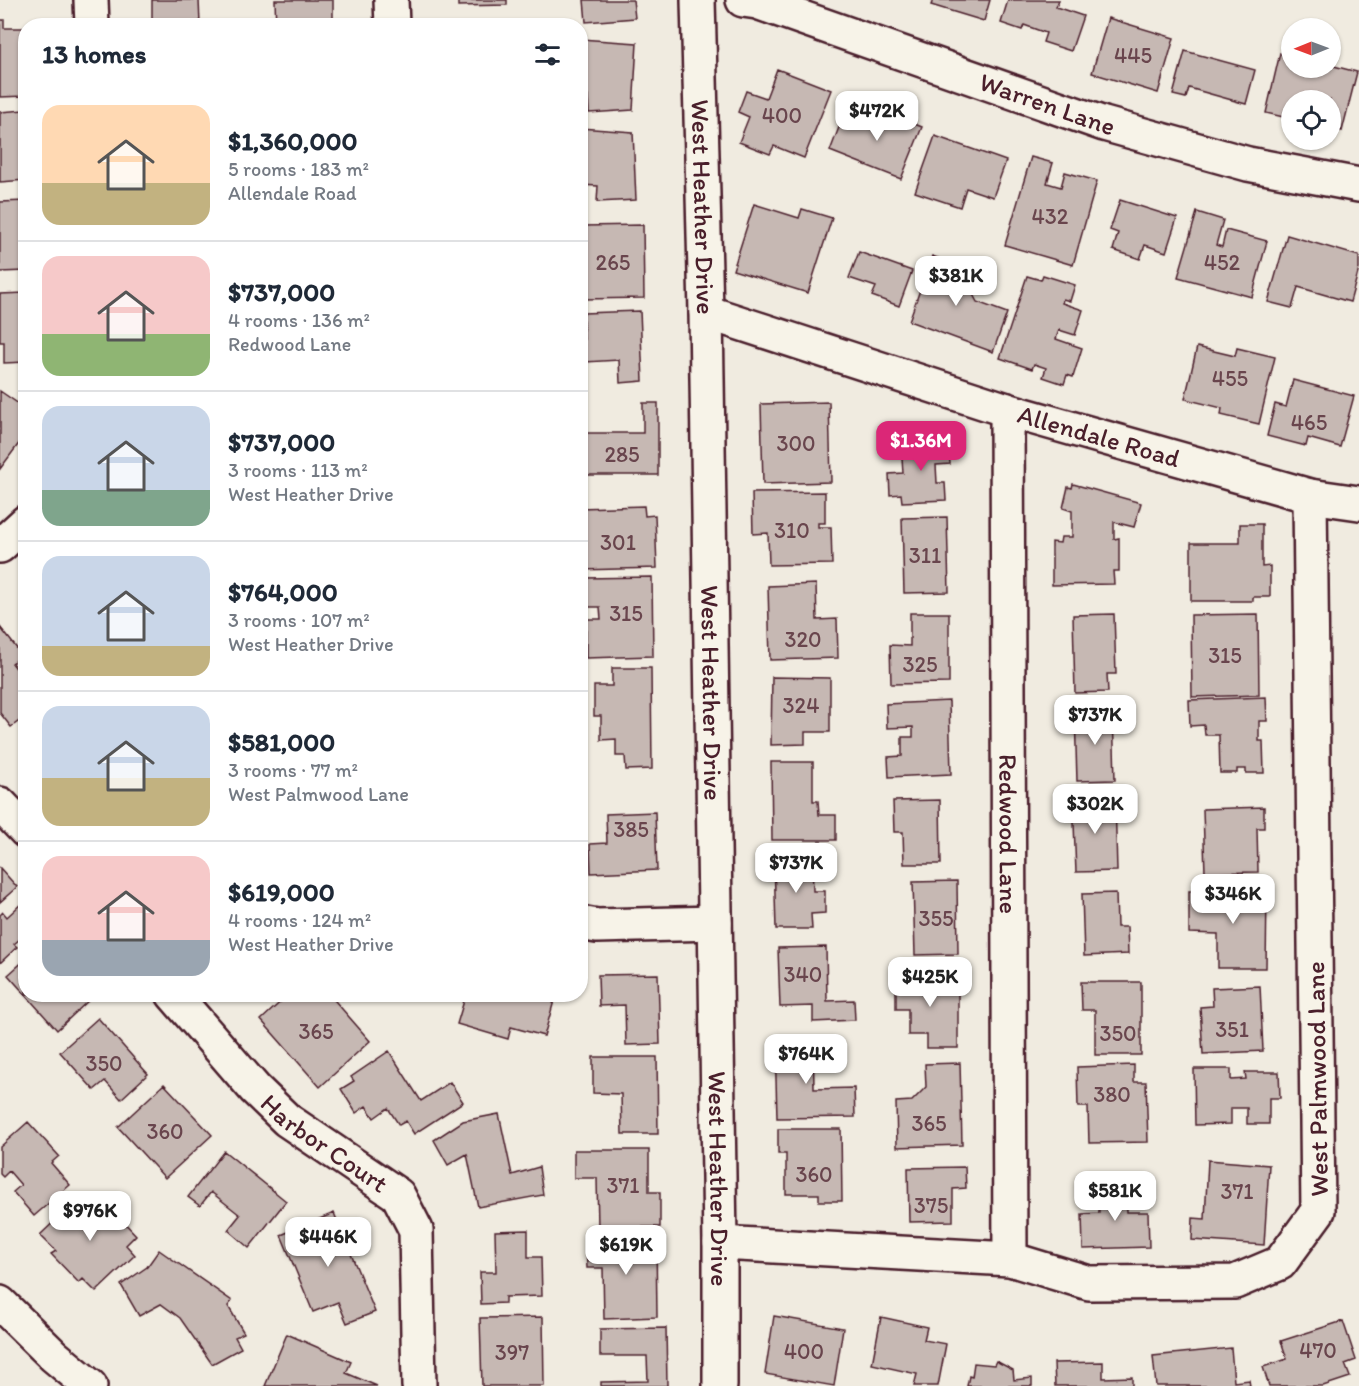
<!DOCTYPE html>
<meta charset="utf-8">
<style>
body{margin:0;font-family:Itim,sans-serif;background:#f6f6f7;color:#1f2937;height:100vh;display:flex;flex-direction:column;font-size:22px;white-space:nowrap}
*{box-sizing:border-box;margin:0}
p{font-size:20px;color:#747a83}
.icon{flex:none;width:33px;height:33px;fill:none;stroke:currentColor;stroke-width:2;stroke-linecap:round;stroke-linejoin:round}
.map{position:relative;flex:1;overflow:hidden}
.side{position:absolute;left:18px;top:18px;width:570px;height:984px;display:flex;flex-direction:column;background:#fff;border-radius:24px;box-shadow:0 2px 4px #0004}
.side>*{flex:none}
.needle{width:39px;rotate:269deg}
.controls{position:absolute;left:1281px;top:18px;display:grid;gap:12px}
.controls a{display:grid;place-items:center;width:60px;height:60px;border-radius:50%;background:#fff;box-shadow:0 2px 4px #0004;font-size:30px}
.price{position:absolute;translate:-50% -51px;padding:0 14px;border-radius:12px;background:#fff;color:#222;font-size:20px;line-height:39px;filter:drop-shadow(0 2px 3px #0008)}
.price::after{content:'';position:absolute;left:50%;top:36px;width:18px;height:14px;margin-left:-9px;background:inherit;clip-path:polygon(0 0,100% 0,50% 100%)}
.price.current{background:#db2777;color:#fff}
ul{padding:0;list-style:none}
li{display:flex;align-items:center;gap:18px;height:150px;padding:0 24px}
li+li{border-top:2px solid #e0e1e3}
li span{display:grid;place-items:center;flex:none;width:168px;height:120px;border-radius:18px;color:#555}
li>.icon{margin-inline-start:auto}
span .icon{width:72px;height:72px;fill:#fffc;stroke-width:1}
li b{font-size:26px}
h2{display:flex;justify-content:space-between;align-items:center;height:72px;padding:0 24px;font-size:26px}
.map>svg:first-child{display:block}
</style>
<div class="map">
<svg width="1359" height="1386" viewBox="0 0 1359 1386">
<rect width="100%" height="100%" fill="#f0ebe0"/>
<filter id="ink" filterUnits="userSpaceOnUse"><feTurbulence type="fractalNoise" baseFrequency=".0167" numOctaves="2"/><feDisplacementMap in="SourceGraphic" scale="12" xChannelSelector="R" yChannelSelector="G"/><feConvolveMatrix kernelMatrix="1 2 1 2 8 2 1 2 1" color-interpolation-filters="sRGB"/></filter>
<g filter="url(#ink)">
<path fill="#c6b8b3" stroke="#4a1f2b" stroke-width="1.5" d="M152,0h47l1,24h16v2h-64z
M275,0h58v26h-57z
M458,0h49v5l-49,1z
M584,0h49l2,18 -49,4z
M933,0h57l-6,21 -53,-16z
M1008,0h51l-3,7 27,9 -12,35 -28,-9 3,-9 -22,-8 -2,5 -21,-7z
M1108,18l66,20 -16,55 -66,-20z
M0,20h4v8h22v68l-26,1z
M580,39l57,4 -4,67 -44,3 -1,-17h-8z
M1185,51l70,19 -9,34 -57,-16 -3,10 -13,-3z
M1280,53l12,3v12h38v-3l27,7 -15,59 -12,-3v-28h-38v19l-26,-6z
M777,69l54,21 -27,68 -30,-12 -4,8 -31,-12 10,-25 -11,-5 8,-21 20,7z
M846,109l42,16 4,-10 30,12 -21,52 -71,-28z
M24,110l2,21v49l-26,2v-70z
M580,128l53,4 3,68 -39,2 1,-16 -18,-1z
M935,136l71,25 -13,36 -27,-9 -6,19 -45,-15z
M1031,157l22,6 -6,20 14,4 4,-15 32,9 -24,84 -68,-20z
M1120,200l57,18 -11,34 -21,-7 -5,14 -27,-9 5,-17 -8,-3z
M26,201v70l-26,1v-70z
M754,204l45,14 3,-9 30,9 -24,75 -75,-23z
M1197,212l26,8 -7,25 6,2 4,-17 41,11 -15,56 -74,-20z
M643,225l1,73 -61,1 -1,-73z
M1287,235l72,21v13l-9,33 -52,-15 -6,21 -24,-6z
M859,252l53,19 -13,35 -27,-10 4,-9 -27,-9z
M932,256l41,15 -5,14 9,17 30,11 -14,39 -84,-31z
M1043,275l32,10 -5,16 -7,-2 -1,4 21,7 -8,25 -16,-5 -3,9 26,9 -9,29 -6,-2 -3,9 -21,-7 3,-9 -12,-4 -2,5 -32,-11 27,-82 14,4z
M26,293v69l-22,1v-21h-4v-48z
M640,311l3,70 -23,2 -1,-23 -34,2 -2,-49z
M1197,347l38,9 2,-8 38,9 -16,67 -38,-9 1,-7 -37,-9z
M1293,380l61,16 -14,51 -32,-9 -2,8 -39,-10 8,-32 11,3z
M0,391l26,18v25l-26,35z
M829,402l2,80 -68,2 -2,-80z
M643,403h15v72h-73l1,-42h57z
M948,441l2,23 -14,1 1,18h8l1,17 -44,2 -1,-8 -11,1 -1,-21 14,-1 -2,-30z
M1073,484l68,19 -7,24 -20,-5v17l5,-1v33h-6l1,13 -62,1v-43l8,1 1,-6h11v-26l-9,-3 5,-21 4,1z
M825,492v31h-7v4h13l1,37 -63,1 -1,-32 -15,1 -1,-41z
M644,506l1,10 10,-1 2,53 -77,2v-62z
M947,517l2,75 -45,1 -2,-75z
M1240,524h22v43l8,-1v31h-17v4h-62v-58h49z
M652,577l1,79 -67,2v-39h15l-1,-12h-16v-29z
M816,584l1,36 20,-1 1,39 -68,2 -2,-74z
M910,613h39v70l-58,1 -1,-39 20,1z
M1114,614l2,60h-9l1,18 -33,1 -2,-78z
M1258,614l1,81 -67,2 -1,-82z
M0,627l22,28 -10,8 14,18v35l-15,11 -11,-14z
M612,668h39l1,101 -26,1 -1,-14h-9v-17l-15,1v-24h-7v-30h18z
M772,677l58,1v54h-25v12l-34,1z
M1266,697l1,24h-8v20h4l1,32h-18v-4h-9v4h-17l-1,-38h-14l-1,-10 -14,1 -1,-26z
M949,701l2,73 -62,3 -1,-20 14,-1v-19h11v-10l-26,1 -1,-24z
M1113,711l2,69 -38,1 -2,-69z
M771,762h42v39h5l1,14h17v25h-64z
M1115,797l2,74 -41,1 -3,-73z
M940,800l1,64h-37l-1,-32h-9l-1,-31z
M1264,807v21h-7l1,44 -53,1 -2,-64z
M655,812l2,58 -66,3 -1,-29 17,-1 -1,-29z
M812,858l1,33h12v22l-14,1 1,15h-36l-2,-70z
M0,868l17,19 -17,15z
M957,881l1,73 -43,1 -2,-73z
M1189,891h78l-1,77h-48v-34l-29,-1z
M1116,893l1,34h10l1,27 -44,2 -2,-62z
M22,903l4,4v27l-12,10 3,3 -17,16v-48l3,-3 4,5z
M826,947l1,54 27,-1 1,20 -42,2v-16l-33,1 -2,-59z
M26,959v35h58l5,6 -32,30 -49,-55z
M923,972v8l35,-1v69h-31v-13h-19v-26h-12v-36z
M658,974l2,70 -34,1 -1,-40 -26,1 -1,-31z
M1081,982h60v73h-46v-45h-13z
M1260,986l3,65 -60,3 -3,-47 13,-1 -1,-18z
M289,994h40l41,47 -50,46 -59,-67z
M466,994h90l-12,42 -33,-9 -3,12 -51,-15z
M98,1018l50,56 -27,25 -16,-18 -11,9 -34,-38z
M813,1038l1,51 40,-1 1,29 -78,1 -2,-79z
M389,1051l32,50 29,-19 13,20 -49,32 -8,-13 -7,4 -11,-17 -14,10 -8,-12 -10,7 -15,-24 13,-8 -3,-4z
M593,1057h64l1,77h-36l-1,-40 -28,-1z
M960,1063l2,82 -65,2 -1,-45 16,-1 14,-14 -1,-23z
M1134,1065v17h12l2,60 -59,1 -1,-36h-10l-1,-40z
M1194,1069h37v11l15,-1 -1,-7h34l1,26h-11v26h-22v-16h-16v16l-36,1z
M164,1084l48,51 -47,43 -47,-51z
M499,1114l13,61 27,-8 4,28 -65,12 -11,-53 -19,11 -14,-25 29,-19z
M28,1122l31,34 -8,7 19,22 -36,31 -21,-24 8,-7 -12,-14 -6,6 -3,-3v-27z
M778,1129h63l1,72h-23v-7h-33v-40h-8z
M574,1150h75v42h11v35h-62l-1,-49h-23z
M224,1151l62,50 -37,47 -21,-18 12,-15 -29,-23 -11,14 -12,-9z
M1208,1160l61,5 -5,80 -72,-5 1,-22 12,1z
M965,1167l1,21 -13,1v32l-44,1 -1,-54z
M1126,1182l1,30h21l1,35 -66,2 -1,-35 17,-1 -1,-30z
M82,1195l12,13 9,-8 33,35 -10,10 9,10 -39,37 -13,-13 -4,4 -28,-29 5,-3 -16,-16z
M334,1213l41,99 -28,11 -9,-21 -25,10 -32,-77z
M528,1230v27h13l1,39 -37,1v6l-24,1 -1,-32h16l-1,-41z
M656,1239l1,78 -53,2 -1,-51h-16l-1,-27z
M159,1250l73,51 -4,5 16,27 -9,4 6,11 -29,16 -32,-46 -19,-14 -22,12 -18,-31 26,-18z
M774,1316l69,12 -9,58 -69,-12z
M543,1317l1,69h-62l-2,-68z
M881,1317l46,10 -3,13 22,4 -8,42h-24l3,-12 -45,-10z
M1343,1321l13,39 -11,4 5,13 -27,9h-54l-6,-19 24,-8 -6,-18z
M666,1328l1,58h-66v-4l47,-1 -1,-25h-47v-27z
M287,1334l64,28 -5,11 31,13h-112z
M1231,1348l3,34 15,-2 1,6h-94l-3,-30z
M996,1361l17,9 1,10 18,-2v8h-65l2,-10 3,1 2,-14 20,2z
M1103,1362v16l29,-1v9h-77l-1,-23z"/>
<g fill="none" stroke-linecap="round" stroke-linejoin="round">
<g stroke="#4a1f2b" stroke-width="38">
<g id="minor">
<path d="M91,0l1,26"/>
<path d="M391,0l1,26"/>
<path id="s1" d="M698,0l8,312 14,931v143"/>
<path id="s2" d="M743,0l14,2 347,122 144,40 111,21"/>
<path id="s3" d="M706,312l301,98 303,86 49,7"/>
<path id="s4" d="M1007,410l3,849"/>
<path d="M0,546l26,-24"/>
<path d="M0,804l26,27"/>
<path d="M580,923l17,3 118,-3"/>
<path id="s5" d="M173,994l82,95 32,31 111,75 18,35 3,156"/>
<path d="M720,1243l290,16 79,24 146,-1 45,-19 38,-52 -8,-715"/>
<path d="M0,1303l54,53 36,30"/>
</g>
</g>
<use href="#minor" stroke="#f7f3e8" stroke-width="33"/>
</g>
</g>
<g text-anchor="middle" stroke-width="4.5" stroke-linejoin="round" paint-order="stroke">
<g font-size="22" fill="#69454d">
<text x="1133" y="63">445</text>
<text x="782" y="123">400</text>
<text x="1050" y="224">432</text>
<text x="613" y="270">265</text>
<text x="1222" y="270">452</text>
<text x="1230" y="386">455</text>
<text x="1309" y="430">465</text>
<text x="796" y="451">300</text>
<text x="622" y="462">285</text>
<text x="792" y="538">310</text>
<text x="618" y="550">301</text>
<text x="925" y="563">311</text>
<text x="626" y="621">315</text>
<text x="803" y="647">320</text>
<text x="1225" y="663">315</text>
<text x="920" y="672">325</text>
<text x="801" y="713">324</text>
<text x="631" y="837">385</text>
<text x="936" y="926">355</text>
<text x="803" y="982">340</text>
<text x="1232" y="1037">351</text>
<text x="316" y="1039">365</text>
<text x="1118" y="1041">350</text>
<text x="104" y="1071">350</text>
<text x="1112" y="1102">380</text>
<text x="929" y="1131">365</text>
<text x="165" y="1139">360</text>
<text x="814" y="1182">360</text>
<text x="623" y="1193">371</text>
<text x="1237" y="1199">371</text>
<text x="931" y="1213">375</text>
<text x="1318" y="1358">470</text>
<text x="804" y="1359">400</text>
<text x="512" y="1360">397</text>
</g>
<g font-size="26" fill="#4a1f2b" stroke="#f7f3e8">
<text dy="9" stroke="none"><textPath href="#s2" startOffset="322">Warren Lane</textPath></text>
<text dy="9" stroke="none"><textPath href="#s1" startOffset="207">West Heather Drive</textPath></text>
<text dy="9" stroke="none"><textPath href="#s3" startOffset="412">Allendale Road</textPath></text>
<text dy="9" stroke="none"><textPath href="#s1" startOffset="693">West Heather Drive</textPath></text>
<text dy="9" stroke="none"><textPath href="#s4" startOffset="424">Redwood Lane</textPath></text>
<text transform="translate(1317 1079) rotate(-91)" y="9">West Palmwood Lane</text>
<text dy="9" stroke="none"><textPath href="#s5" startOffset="214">Harbor Court</textPath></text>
<text dy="9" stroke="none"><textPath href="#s1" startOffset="1179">West Heather Drive</textPath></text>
</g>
</g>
</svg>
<div class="controls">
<a><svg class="needle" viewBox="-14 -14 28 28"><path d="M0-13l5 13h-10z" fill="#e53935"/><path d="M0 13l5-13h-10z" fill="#747a83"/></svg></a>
<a><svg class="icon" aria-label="locate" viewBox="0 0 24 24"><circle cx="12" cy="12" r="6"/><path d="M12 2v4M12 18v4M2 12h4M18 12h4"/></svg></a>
</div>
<b class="price" style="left:877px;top:142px">$472K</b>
<b class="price" style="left:956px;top:307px">$381K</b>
<b class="price current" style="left:921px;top:472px">$1.36M</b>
<b class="price" style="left:1095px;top:746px">$737K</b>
<b class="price" style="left:1095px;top:835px">$302K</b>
<b class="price" style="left:796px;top:894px">$737K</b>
<b class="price" style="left:1233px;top:925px">$346K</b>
<b class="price" style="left:930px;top:1008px">$425K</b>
<b class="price" style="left:806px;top:1085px">$764K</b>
<b class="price" style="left:1115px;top:1222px">$581K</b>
<b class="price" style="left:90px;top:1242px">$976K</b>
<b class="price" style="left:328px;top:1268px">$446K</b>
<b class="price" style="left:626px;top:1276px">$619K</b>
<section class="side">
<h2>13 homes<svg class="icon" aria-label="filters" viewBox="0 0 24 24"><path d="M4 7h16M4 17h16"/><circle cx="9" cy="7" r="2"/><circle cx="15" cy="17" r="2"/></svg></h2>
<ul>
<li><span style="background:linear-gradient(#ffd9b3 65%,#c2b280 0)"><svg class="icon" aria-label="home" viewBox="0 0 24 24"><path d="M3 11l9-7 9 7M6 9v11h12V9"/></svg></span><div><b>$1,360,000</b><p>5 rooms · 183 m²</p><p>Allendale Road</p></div></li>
<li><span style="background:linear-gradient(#f6c9c9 65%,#8fb573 0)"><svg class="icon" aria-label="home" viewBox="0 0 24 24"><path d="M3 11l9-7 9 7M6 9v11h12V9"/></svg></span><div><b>$737,000</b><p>4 rooms · 136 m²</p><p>Redwood Lane</p></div></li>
<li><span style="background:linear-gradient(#c9d6e8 70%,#7fa58c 0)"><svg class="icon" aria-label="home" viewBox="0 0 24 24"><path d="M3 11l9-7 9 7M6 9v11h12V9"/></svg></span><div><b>$737,000</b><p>3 rooms · 113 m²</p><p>West Heather Drive</p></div></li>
<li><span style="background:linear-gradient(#c9d6e8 75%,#c2b280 0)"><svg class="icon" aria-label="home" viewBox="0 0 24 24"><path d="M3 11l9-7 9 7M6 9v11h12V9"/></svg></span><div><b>$764,000</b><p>3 rooms · 107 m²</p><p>West Heather Drive</p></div></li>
<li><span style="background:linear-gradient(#c9d6e8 60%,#c2b280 0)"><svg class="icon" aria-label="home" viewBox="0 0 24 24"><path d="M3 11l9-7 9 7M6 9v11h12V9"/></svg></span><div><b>$581,000</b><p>3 rooms · 77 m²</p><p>West Palmwood Lane</p></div></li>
<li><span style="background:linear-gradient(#f6c9c9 70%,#9aa5b1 0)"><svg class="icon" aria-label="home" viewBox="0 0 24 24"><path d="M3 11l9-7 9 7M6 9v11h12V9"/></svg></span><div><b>$619,000</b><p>4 rooms · 124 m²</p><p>West Heather Drive</p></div></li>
</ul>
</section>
</div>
